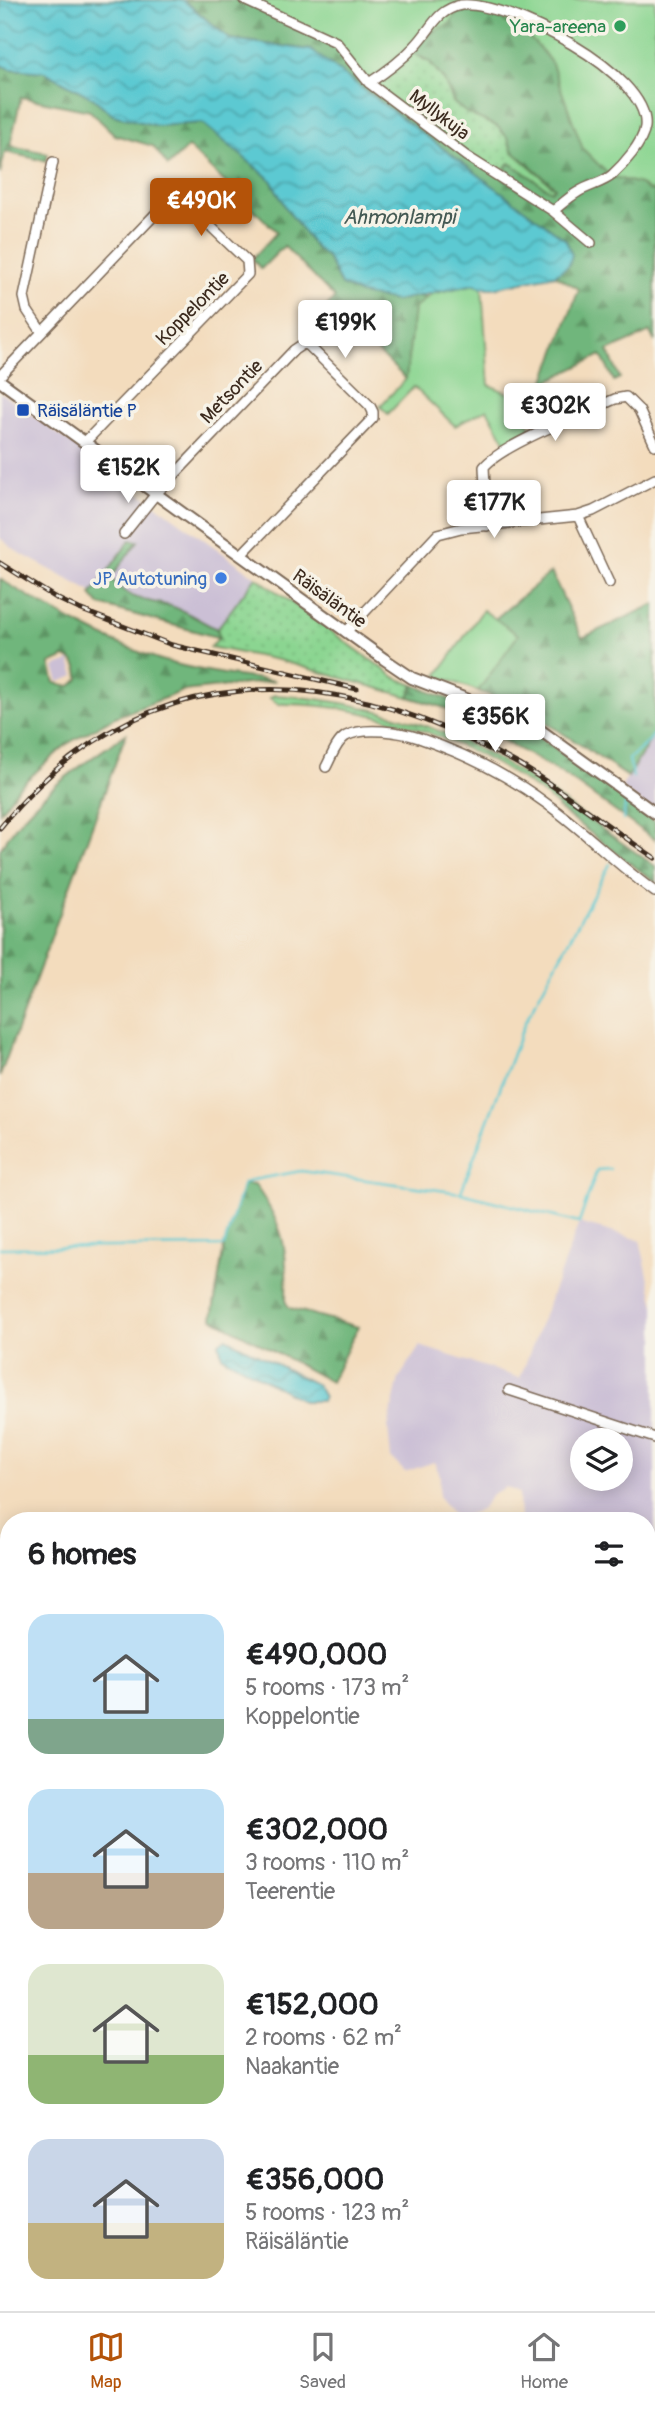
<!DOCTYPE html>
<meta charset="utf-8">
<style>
body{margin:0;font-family:Pangolin,sans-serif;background:#f6f6f6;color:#202124;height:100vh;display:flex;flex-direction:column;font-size:26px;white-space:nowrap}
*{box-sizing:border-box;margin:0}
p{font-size:23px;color:#757577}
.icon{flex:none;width:38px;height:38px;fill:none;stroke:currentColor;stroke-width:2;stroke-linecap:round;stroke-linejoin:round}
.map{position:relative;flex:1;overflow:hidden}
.sheet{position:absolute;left:0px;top:1512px;width:656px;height:800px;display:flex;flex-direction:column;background:#fff;border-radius:28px 28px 0 0;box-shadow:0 4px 18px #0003}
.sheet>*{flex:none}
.tools{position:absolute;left:570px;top:1428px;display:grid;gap:14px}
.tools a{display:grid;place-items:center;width:63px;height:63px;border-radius:50%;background:#fff;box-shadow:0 4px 18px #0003;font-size:35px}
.price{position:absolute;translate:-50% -60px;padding:0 16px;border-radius:7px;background:#fff;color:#222;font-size:23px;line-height:46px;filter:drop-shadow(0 2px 4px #0008)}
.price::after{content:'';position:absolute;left:50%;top:42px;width:21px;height:16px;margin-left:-10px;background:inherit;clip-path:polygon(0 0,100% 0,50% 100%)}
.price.current{background:#b45309;color:#fff}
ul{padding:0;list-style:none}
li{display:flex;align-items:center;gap:21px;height:175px;padding:0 28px}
li span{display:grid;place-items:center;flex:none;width:196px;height:140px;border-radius:21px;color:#555}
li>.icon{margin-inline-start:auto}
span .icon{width:84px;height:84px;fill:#fffc;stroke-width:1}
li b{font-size:30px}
h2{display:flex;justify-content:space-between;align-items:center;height:84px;padding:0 28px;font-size:30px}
.tab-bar{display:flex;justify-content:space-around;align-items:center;height:98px;border-top:2px solid #e0e0e0;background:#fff;font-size:19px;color:#757577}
.tab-bar a{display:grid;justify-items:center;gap:4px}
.tab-bar .current{color:#b45309}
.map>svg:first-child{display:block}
</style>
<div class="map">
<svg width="655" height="2311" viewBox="0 0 655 2311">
<defs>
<pattern id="grass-dots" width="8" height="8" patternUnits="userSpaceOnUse" patternTransform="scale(1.75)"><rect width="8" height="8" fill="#8bd591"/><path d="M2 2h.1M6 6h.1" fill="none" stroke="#79b77d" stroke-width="1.8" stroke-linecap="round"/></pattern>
<pattern id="forest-firs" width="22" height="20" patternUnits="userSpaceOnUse" patternTransform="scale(1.75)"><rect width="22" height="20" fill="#70b67b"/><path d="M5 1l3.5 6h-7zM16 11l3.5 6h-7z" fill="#5d9464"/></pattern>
<pattern id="water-waves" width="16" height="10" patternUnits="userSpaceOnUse" patternTransform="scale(1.75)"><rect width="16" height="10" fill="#5cc9d2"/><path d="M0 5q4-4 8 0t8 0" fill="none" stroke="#4da3aa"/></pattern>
</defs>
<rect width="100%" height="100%" fill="#f7f3e8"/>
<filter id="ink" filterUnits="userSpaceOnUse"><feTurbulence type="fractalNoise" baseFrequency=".0143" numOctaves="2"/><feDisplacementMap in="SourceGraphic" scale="14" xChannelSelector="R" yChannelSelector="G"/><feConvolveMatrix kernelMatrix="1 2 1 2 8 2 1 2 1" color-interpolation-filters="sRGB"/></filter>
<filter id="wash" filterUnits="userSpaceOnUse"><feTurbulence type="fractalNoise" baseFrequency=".00686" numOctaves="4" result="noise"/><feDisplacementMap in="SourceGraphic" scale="28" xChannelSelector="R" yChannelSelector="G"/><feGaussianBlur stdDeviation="1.57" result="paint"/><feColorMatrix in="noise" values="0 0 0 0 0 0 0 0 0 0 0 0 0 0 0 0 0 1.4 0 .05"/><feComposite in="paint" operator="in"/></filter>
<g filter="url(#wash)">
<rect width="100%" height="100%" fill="#f3dcbd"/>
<path fill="#cbbfd5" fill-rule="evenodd" d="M0,392l256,185 -39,52 -45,-22 -64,-6 -92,-50 -16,-13z
M70,661l5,15 -16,6 -5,-15z
M655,732v81l-34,-25z
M579,1223l61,17 15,66v305l-7,2v-92h-128l-1,-28 -13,-6 -14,7 -11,16 -25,8 -17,-21 1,-22 -6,-13 -29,10 -14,-14 -3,-31 11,-49 21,-32 100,32zM583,1440h38v39h-38z"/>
<path fill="url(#grass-dots)" stroke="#638058" stroke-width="2" d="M410,51l20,11 14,18 10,23 15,11 28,12 11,12 4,13 43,37 -4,3 -46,-24 11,14 3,10 -150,-108z
M256,577l140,101 18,7 -5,12 -131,-37 -68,-13 9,-9 -2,-9z
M274,695c114,7 198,41 291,108l-9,1c-74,-59 -183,-102 -278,-100l-8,-6z
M0,1945l9,4v27l-9,-4z"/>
<path fill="url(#forest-firs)" stroke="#56704c" stroke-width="2" fill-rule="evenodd" d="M183,0h61l92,42 33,41 150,106 -3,-8 -11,-14 5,-4 41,28 4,-4 -43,-37 -4,-12 -11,-12 -29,-12 -14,-11 -10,-23 -14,-18 -20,-11 47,-39 9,-2 31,7 35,22 20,25 31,85 27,27 30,8 8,6 7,1v151l-5,-10 -42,19 12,27 -6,3 -13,-26 -57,28 35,-94 -24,-14 14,-10 -258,-215 -81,-11z
M0,65l12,4 33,3 48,26 20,17 44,11 45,-3 12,7 57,50 15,28 28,38 13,11 14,28 54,16 20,-5 11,1 -12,12 -8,70 -70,-67 -11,10 -7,-7 17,-17 -51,-52 -23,23 -9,-10 25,-27 -89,-85 -20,19 -15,-20 -38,-11 -25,-24 -69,-14 -11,49 38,7 -2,8 -41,-9 -5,22z
M130,540l8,1 -27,37c19,24 33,21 60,28 15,5 31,16 46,23l3,9 -120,-33 -9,-10z
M551,572l31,66 73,-34v128l-27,45c-48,-32 -94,-67 -150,-86l40,-56 -23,-16z
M0,579c50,31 102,61 158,80 37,12 79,17 117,22l-92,10 -68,26 -48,27 -48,43 -19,25zM65,657c11,5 14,10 14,22l-8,7 -16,-3 -5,-19z
M414,685l124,51 117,86v18l-92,-66 -118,-66 -36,-11z
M126,734l-126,342v-226c29,-52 78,-82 126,-116z
M565,803l90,63v16l-96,-73 -3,-5z
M243,1184l12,1c32,45 32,65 31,118l4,5 68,19 -27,55 -119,-64 12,-72z"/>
<path fill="#8bd591" stroke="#638058" stroke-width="2" d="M244,0h411v191l-7,-1 -8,-6 -30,-8 -27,-27 -31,-85c-19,-29 -59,-60 -95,-52l-7,12 -20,8 -61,51 -34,-41z
M475,284l7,4 7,97 26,11 16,33 -25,14 -19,-34 -32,17 -41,-39 -26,27 -8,-8 26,-27 8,-70 17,-15z
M483,610l35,25 -40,56 -41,-15z"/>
<path fill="url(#water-waves)" stroke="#4c7a78" stroke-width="2" d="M0,0h183l47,39 81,11 255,190 6,15 -3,10 -14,10 -61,13h-12l-7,-4 -80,17 -35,-7 -19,-9 -14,-28 -13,-11 -28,-38 -15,-28 -69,-57 -45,3 -44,-11 -20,-17 -48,-26 -34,-3 -11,-4z
M226,1338l91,47 7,12 -3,4h-18l-81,-45 -3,-14z"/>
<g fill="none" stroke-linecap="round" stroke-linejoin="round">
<path stroke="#5cc9d2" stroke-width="2.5" d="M633,777l-4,-18 20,-18 6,-9
M623,820l3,-20
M461,1192l64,-170 85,-158
M0,1248l224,-2 19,-62 9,-4 49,-9 160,22 118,30 18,-53 13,-1
M172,2303l1,8"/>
</g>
</g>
<g filter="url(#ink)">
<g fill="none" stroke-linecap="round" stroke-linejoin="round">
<g stroke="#7b6856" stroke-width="12">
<path id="minor" d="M244,0l92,42 33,41 97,73 87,55 38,32
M369,83c17,-11 32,-22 46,-37 16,-16 21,-36 46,-41 45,-5 190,69 184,122 -2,16 -22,38 -33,48 -9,8 -23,10 -34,17 -9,5 -17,13 -25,19
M41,331l-14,-21 -3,-13 29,-135
M0,376l166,-173 9,-4 8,1 64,61 1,13 -163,168
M578,516l31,67
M487,526l-3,-59c17,-22 101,-54 131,-68l11,-2 13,13 16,35
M124,534l31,-39 139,-145 9,-6 5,1 62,61 3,6v6l-132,137
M346,632l92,-98 23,-6 117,-12 15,-5 62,-32
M326,767c5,-9 10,-25 20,-31 18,-10 55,-4 73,2 47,16 89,37 128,66 38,27 70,61 108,88
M509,1390l146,48
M648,1862l7,-4
M0,1879l9,2
M444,2303l6,8"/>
</g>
<g stroke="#7b6856" stroke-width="14">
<path id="tertiary" d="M0,381l384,278 28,19 121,47 122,88"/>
</g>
<use href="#minor" stroke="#fff" stroke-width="9"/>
<use href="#tertiary" stroke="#fff" stroke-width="10"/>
<g stroke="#3b2a1e" stroke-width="5">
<path id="rail" d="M0,563l56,35 23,11 93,36 185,44
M0,828c126,-157 298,-172 472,-87 16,8 33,15 48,24 47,28 89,63 135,93"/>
</g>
<use href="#rail" stroke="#f7f3e8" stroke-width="2.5" stroke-dasharray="8" stroke-linecap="butt"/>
</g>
</g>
<circle fill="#2e9e5b" stroke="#f7f3e8" stroke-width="2.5" cx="620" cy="26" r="7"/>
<rect fill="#1a4fb4" stroke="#f7f3e8" stroke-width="2.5" x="16" y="403" width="14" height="14" rx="3.5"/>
<circle fill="#3f7fe0" stroke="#f7f3e8" stroke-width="2.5" cx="221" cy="578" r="7"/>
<g text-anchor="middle" stroke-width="7" stroke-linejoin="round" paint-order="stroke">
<g font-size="19" fill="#27864d" stroke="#f7f3e8" text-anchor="end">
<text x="606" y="33">Yara-areena</text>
</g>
<g font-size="19" fill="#3b2a1e" stroke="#f7f3e8">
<text transform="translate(440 114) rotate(37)" y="7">Myllykuja</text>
<text transform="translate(192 308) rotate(-45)" y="7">Koppelontie</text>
<text transform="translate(231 391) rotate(-46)" y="7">Metsontie</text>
<text transform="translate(330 598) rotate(36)" y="7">Räisäläntie</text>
</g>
<g font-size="19" fill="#164399" stroke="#f7f3e8" text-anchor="start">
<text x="37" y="417">Räisäläntie P</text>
</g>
<g font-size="19" fill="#366cbe" stroke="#f7f3e8" text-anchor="end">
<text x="207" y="585">JP Autotuning</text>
</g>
<g font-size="21" font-style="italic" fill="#455a54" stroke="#f7f3e8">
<text x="399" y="224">Ahmonlampi</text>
</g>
</g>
</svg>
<div class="tools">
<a><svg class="icon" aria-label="layers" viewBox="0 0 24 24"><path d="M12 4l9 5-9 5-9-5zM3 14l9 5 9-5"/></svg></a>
</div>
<b class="price current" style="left:201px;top:238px">€490K</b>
<b class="price" style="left:345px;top:360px">€199K</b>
<b class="price" style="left:555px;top:443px">€302K</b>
<b class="price" style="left:128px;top:505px">€152K</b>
<b class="price" style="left:494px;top:540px">€177K</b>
<b class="price" style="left:495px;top:754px">€356K</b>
<section class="sheet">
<h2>6 homes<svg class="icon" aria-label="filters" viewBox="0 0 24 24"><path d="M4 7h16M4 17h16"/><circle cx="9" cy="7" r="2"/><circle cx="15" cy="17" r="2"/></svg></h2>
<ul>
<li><span style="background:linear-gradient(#bfe0f5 75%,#7fa58c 0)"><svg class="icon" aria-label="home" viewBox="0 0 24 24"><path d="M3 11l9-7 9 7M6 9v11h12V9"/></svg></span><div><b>€490,000</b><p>5 rooms · 173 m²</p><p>Koppelontie</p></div></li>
<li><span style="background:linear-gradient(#bfe0f5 60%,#b9a48a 0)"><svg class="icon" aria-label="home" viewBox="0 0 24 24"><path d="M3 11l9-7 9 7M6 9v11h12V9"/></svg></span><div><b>€302,000</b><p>3 rooms · 110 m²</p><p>Teerentie</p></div></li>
<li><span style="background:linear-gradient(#dfe7d0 65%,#8fb573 0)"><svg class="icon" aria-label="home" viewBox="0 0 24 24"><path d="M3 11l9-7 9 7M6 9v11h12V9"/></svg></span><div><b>€152,000</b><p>2 rooms · 62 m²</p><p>Naakantie</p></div></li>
<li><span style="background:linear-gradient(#c9d6e8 60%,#c2b280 0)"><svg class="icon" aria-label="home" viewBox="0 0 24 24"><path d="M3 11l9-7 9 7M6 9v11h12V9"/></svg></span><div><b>€356,000</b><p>5 rooms · 123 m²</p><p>Räisäläntie</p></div></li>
</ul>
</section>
</div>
<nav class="tab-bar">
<a class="current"><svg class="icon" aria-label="map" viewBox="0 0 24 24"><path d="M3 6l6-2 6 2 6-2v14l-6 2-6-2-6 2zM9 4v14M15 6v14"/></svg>Map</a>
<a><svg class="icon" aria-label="saved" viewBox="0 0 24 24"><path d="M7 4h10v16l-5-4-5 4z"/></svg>Saved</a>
<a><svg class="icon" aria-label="home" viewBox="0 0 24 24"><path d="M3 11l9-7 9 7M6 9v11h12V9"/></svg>Home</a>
</nav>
